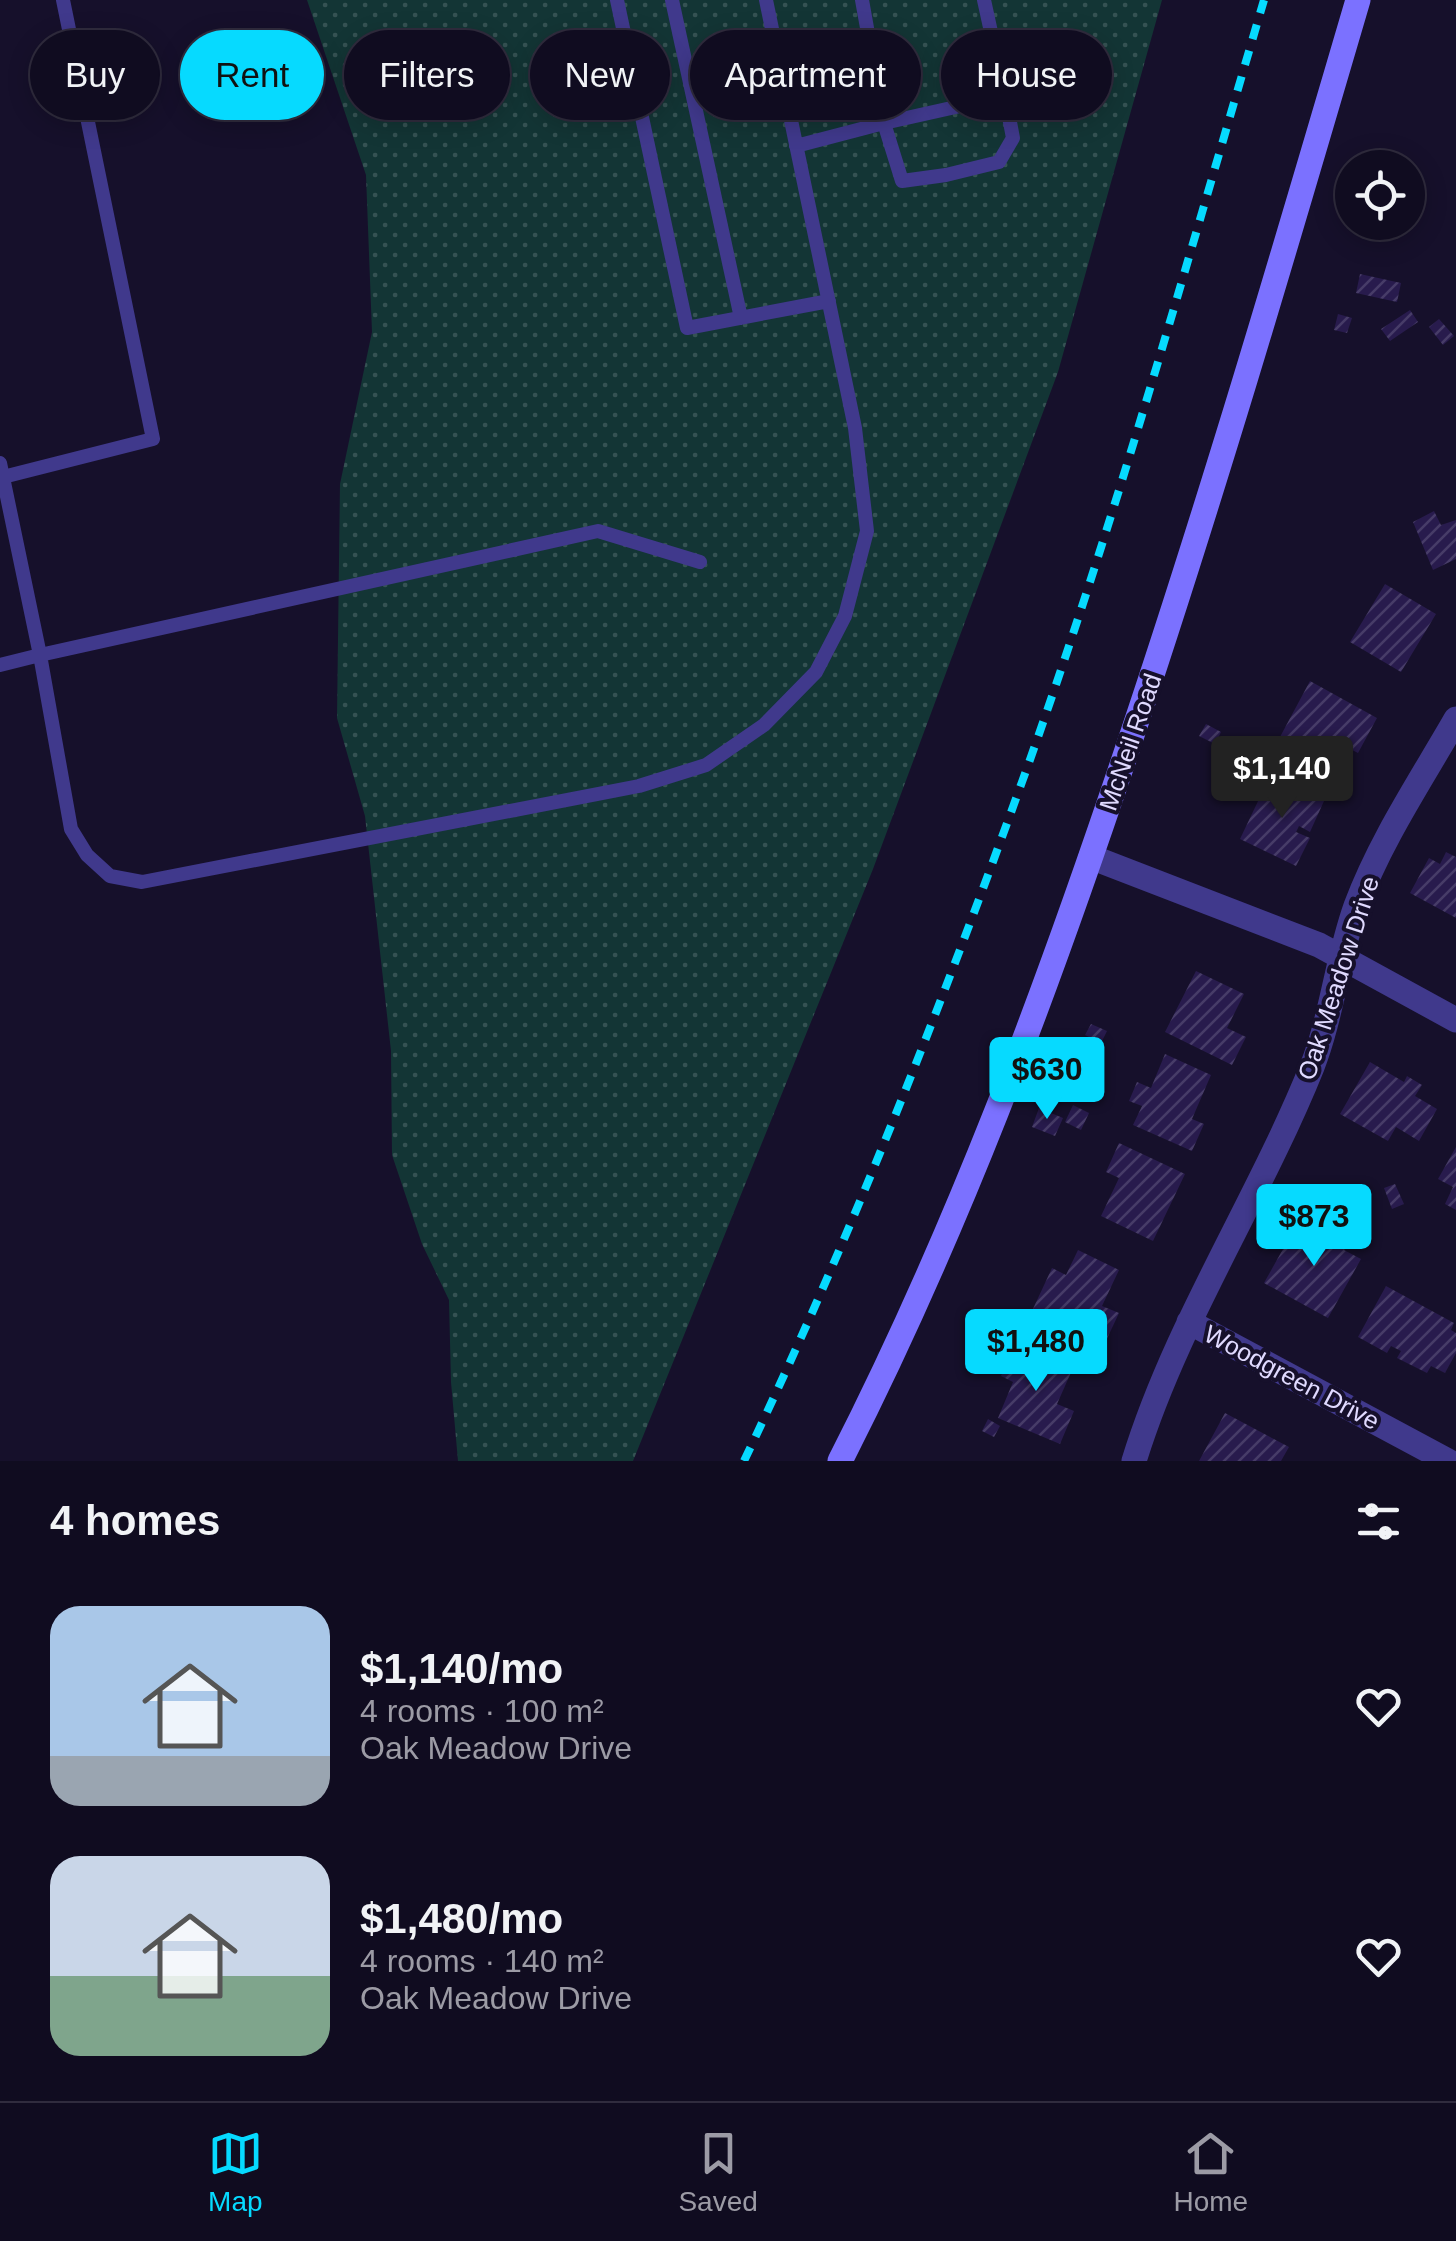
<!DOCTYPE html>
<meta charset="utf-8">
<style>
body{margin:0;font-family:Helvetica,sans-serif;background:#191529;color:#f1f3f6;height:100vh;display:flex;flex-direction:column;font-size:38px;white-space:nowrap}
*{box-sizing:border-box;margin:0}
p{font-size:32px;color:#9c9ba5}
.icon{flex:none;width:55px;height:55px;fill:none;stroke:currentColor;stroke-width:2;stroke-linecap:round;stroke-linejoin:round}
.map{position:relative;height:1461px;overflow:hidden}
.sheet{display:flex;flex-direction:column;background:#100c20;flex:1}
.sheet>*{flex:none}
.guide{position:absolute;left:30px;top:30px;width:1398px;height:90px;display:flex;gap:20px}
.tools{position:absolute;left:1335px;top:150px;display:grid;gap:20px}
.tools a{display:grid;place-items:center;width:90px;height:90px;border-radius:50%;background:#100c20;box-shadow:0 5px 25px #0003,0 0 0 2px #302c3e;font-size:50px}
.price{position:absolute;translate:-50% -85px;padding:0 22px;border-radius:10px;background:#06daff;color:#111;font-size:32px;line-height:65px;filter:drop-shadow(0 2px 5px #0008)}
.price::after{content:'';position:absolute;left:50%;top:60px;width:30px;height:22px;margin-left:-15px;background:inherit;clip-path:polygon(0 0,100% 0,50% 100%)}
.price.on{background:#222;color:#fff}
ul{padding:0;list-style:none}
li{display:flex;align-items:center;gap:30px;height:250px;padding:0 50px}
li span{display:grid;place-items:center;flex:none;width:280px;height:200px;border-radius:30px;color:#555}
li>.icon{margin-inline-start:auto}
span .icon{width:120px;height:120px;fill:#fffc;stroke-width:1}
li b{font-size:42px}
h2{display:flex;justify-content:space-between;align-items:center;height:120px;padding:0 50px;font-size:42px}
.tag{padding:0 35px;border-radius:45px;background:#100c20;box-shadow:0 5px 25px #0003,0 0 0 2px #302c3e;font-size:35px;line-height:90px}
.tag.on{background:#06daff;color:#111}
.dock{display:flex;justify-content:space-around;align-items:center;height:140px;border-top:2px solid #302c3e;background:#100c20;font-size:28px;color:#9c9ba5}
.dock a{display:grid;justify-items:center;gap:5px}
.dock .on{color:#06daff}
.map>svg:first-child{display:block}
</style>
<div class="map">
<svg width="1456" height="1461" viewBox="0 0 1456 1461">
<defs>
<pattern id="grass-dots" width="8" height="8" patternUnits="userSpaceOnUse" patternTransform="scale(2.5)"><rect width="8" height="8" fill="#133535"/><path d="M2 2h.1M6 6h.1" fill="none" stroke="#355253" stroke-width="1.8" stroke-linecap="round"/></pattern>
<pattern id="building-hatch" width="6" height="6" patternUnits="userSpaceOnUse" patternTransform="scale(2.5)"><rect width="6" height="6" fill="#281b4d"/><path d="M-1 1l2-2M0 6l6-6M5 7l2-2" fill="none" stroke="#473c68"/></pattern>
</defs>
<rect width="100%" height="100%" fill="#16102b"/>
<path fill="url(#grass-dots)" d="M307,0h855l-104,372 -185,497 -240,592h-175l-7,-79 -2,-82 -27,-56 -30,-89 -1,-104 -26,-235 -28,-98 3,-234 32,-152 -6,-157z"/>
<path fill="url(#building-hatch)" d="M1360,274l41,9 -4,19 -41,-9z
M1410,310l8,12 -28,19 -9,-12z
M1338,314l14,4 -5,15 -13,-3z
M1439,319l15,17 -11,9 -14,-18z
M1434,511l7,14 15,-5v39l-23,11 -20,-48z
M1385,584l51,30 -35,58 -51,-30z
M1310,681l67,37 -19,35 -25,-13 -17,33 -43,-23z
M1206,724l15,8 -6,12 -16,-8z
M1270,776l54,25 -14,31 -11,-6 -3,6 14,6 -14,28 -56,-27z
M1446,852l10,5v61l-46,-25 19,-35 11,6z
M1196,971l48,23 -17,34 19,9 -14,28 -67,-33z
M1091,1024l16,7 -6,12 -16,-8z
M1165,1054l46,21 -19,44 12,5 -12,27 -59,-26 9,-19 -13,-5 8,-19 14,6z
M1370,1062l34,20 3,-6 15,9 -7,11 22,13 -18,32 -23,-14 -8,14 -48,-27z
M1073,1105l16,8 -8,17 -16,-8z
M1039,1108l24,10 -8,18 -23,-9z
M1119,1143l66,31 -32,67 -52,-25 18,-38 -13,-6z
M1456,1147v63l-11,-6 8,-17 -15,-8z
M1395,1184l9,20 -12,5 -8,-21z
M1297,1224l26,15 8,-14 20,11 -7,14 17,9 -33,59 -64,-35z
M1078,1250l41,20 -17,36 17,7 -15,32 -72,-34 20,-43 14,7z
M1386,1286l68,37 -3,7 5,3v20l-11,20 -14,-7 -4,7 -30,-15 4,-7 -10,-5 -4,7 -29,-16z
M1015,1344l58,24 -16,36 17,7 -14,33 -62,-26 15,-36 -12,-6z
M1225,1413l64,34 -8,14h-82z
M988,1419l12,7 -6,11 -12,-6z"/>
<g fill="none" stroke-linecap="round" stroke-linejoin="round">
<path stroke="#40398c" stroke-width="14" d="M617,0l70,328 142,-27
M672,0l69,318
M984,0l21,96 -121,27 18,58 44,-6 53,-13 14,-24 -8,-42
M796,146l88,-23 -22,-123
M0,463l40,192 -40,10
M3,477l150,-38 -90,-439
M700,562l-102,-31 -558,124 31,174 16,26 23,21 32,6 497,-96 67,-21 58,-40 52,-53 29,-56 22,-85 -12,-103 -89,-428"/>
<path stroke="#40398c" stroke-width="25" d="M1091,857l228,88 137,75
M1189,1322l259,139
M1134,1461c42,-137 124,-260 178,-394 20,-51 25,-108 44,-161 24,-65 65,-126 100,-187"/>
<path stroke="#7b71ff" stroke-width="25" d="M840,1461c116,-227 205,-466 286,-708 84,-249 158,-501 232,-753"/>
<path stroke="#06daff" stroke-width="8" stroke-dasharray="15 12" stroke-linecap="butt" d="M744,1461c105,-220 195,-449 278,-679 92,-256 165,-520 242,-782"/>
</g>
<g text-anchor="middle" stroke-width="8" stroke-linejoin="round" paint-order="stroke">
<g font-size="25" fill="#e0daff" stroke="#16102b">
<text transform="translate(1130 742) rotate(-71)" y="9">McNeil Road</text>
<text transform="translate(1338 978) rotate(-72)" y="9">Oak Meadow Drive</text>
<text transform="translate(1292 1377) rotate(28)" y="9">Woodgreen Drive</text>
</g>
</g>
</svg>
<div class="tools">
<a><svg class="icon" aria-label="locate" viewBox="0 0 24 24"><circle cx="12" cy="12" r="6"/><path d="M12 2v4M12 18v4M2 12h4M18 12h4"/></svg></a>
</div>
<b class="price on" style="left:1282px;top:821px">$1,140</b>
<b class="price" style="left:1047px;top:1122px">$630</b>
<b class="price" style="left:1314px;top:1269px">$873</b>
<b class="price" style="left:1036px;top:1394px">$1,480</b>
<div class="guide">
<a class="tag">Buy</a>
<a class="tag on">Rent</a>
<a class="tag">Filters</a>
<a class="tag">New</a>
<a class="tag">Apartment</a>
<a class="tag">House</a>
</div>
</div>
<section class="sheet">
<h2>4 homes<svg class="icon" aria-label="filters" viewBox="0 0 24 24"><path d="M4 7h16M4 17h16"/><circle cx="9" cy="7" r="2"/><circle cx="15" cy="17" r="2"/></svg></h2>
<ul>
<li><span style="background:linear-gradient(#a9c7e8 75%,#9aa5b1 0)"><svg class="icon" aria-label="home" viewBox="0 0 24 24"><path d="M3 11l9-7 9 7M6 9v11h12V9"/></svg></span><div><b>$1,140/mo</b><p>4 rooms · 100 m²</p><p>Oak Meadow Drive</p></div><svg class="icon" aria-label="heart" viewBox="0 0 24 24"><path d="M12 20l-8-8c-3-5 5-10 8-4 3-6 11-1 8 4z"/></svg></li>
<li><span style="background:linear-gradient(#c9d6e8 60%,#7fa58c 0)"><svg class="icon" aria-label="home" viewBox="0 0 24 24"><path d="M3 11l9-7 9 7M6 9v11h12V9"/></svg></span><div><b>$1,480/mo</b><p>4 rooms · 140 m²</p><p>Oak Meadow Drive</p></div><svg class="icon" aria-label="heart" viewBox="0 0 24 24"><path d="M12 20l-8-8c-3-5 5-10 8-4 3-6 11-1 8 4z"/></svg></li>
</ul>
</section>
<nav class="dock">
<a class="on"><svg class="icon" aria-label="map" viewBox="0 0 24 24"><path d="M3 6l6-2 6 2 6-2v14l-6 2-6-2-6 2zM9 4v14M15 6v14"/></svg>Map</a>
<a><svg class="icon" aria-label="saved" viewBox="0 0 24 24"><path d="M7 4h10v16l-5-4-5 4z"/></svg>Saved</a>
<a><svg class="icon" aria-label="home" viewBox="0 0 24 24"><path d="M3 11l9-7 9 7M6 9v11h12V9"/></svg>Home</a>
</nav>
